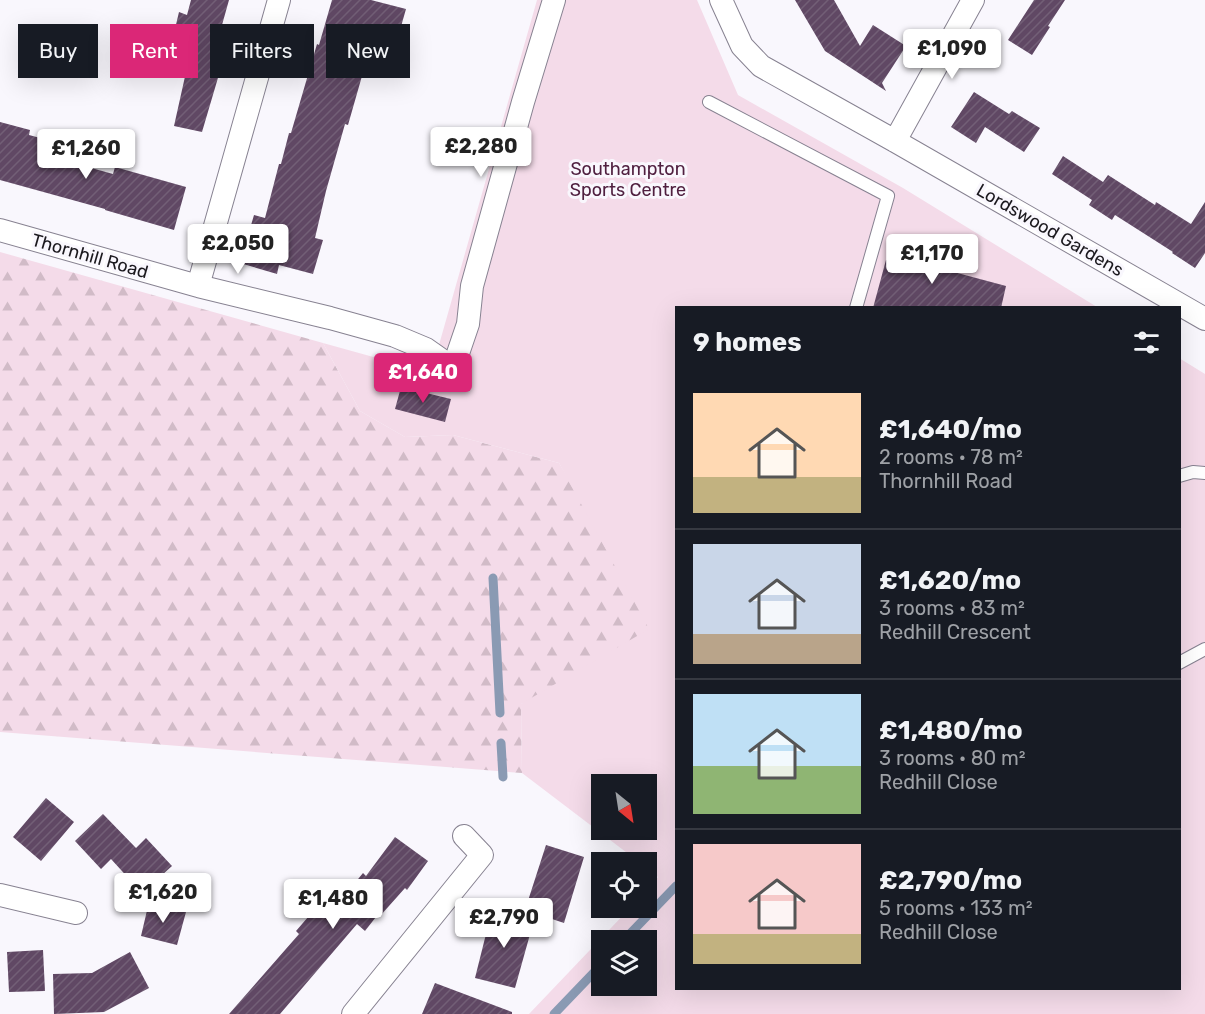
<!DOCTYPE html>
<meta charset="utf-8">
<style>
body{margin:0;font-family:Rubik,sans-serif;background:#242831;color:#f1f3f6;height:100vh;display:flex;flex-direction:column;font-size:22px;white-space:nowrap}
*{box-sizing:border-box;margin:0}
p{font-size:20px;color:#9ea1a6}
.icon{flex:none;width:33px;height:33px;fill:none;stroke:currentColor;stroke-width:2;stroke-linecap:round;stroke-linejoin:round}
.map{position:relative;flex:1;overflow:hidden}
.details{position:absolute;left:675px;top:306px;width:506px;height:684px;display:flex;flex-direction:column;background:#171b24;border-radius:0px;box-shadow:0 6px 24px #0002}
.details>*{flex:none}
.top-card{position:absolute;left:18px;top:24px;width:567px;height:54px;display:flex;gap:12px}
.needle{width:39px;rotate:150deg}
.tools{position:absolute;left:591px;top:774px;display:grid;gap:12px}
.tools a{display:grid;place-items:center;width:66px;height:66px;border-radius:0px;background:#171b24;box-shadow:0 6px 24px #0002;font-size:30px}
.price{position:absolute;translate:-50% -51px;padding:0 14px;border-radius:6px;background:#fff;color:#222;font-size:20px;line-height:39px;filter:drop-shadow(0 2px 3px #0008)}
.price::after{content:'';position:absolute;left:50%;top:36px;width:18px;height:14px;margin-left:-9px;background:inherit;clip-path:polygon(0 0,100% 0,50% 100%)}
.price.active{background:#db2777;color:#fff}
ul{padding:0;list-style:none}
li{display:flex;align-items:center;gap:18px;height:150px;padding:0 18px}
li+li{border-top:2px solid #363941}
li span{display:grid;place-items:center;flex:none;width:168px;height:120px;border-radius:0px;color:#555}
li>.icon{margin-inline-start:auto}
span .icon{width:72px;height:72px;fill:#fffc;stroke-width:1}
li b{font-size:26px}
h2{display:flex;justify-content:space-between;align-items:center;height:72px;padding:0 18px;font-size:26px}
.pill{padding:0 21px;border-radius:0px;background:#171b24;box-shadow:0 6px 24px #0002;font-size:21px;line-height:54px}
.pill.active{background:#db2777;color:#fff}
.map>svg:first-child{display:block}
</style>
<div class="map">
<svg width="1205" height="1014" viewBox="0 0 1205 1014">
<defs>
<pattern id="forest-firs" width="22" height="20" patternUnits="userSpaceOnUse" patternTransform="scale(1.5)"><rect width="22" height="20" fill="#f4dbe9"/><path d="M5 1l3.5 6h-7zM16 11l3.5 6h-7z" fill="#d1bbc7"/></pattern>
<pattern id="building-hatch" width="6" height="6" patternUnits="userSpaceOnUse" patternTransform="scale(1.5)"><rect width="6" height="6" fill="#604864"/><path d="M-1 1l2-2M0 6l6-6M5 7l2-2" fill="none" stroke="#725f76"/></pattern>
</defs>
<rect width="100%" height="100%" fill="#f9f7fd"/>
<path fill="url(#forest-firs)" d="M0,252l323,91 37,68 45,26 48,-2 106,28 117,193 -155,48 1,69 -522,-41z"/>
<path fill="#f4dbe9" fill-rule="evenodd" d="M537,0h160l41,95 165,93 194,119 -421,1v680h503v-630l26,16v640h-676l101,-106h16l1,-18 11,-13 -11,-9 -1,-6h-7l-117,-89 -1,-69 128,-75 -90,-166 -106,-28 -48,2 -45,-26 -37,-68 108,30zM602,784h44v46h-44zM602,940h44v46h-44z"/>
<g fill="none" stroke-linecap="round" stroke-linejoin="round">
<path stroke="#8a9ab3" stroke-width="9" d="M493,578l7,135
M501,743l2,34
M624,940l52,-54
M554,1014l48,-50"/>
</g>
<path fill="url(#building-hatch)" d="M191,0h38l-7,25 11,2 -31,105 -28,-6 14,-63 -20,-5 11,-46 8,3z
M332,0h39l35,9 -10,35 -21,-6 -9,39 -4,-1 -14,49 -3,-1 -19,67 -11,47 8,2 -10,34 -34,-9 -2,9 -37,-11 14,-48 11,3 14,-54h2l8,-31h2l26,-89 2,1z
M795,0h39l26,46 13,-21 33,21 -24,37 4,8 -61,-40z
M1034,0h31l-17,26 2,1 -18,28 -24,-15z
M974,92l35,22 3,-3 28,17 -16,24 -39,-25 -9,16 -25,-16z
M0,122l30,8 -1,5 34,9 -4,15 54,15 2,-7 71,20 -12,43 -69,-20v-1l-105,-29z
M1063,156l40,26 5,-7 47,30 1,-3 35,22 14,-22v51l-10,15 -23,-15 1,-1 -58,-37 -3,5 -23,-15 3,-5 -40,-26z
M896,244l31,10 -2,4 27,8 -2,5 56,15 -5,22h-128l13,-48 6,2z
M401,387l50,12 -6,23 -50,-13z
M46,798l28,24 -33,39 -28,-24z
M103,814l33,34 10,-10 26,28 -30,27 -31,-34 -10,10 -26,-28z
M395,837l33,24 -21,29 -2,-2 -24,27 -2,-2 -14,18 -8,-7 -77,90h-51l70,-80 -3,-3 25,-29 11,9 31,-38 3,3z
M546,845l38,12 -20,66 -39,-13z
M149,902l37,10 -9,33 -36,-9z
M492,910l42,10 -19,68 -40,-10z
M43,950l2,41 -36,1 -2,-40z
M130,952l19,36 -45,24 -50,2 -1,-40 39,-1z
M435,983l77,29v2h-90z"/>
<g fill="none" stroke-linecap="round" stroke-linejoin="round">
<g stroke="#878291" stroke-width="14">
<path id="lane" d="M709,102l179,94 -32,112
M1179,476l14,-4 12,1
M1179,663l26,-14"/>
</g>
<g stroke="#878291" stroke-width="24">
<path id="street" d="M721,0l21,46 19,20 134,75 310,178
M895,141l78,-141
M0,230l198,56 132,32 65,18 31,13 27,19 15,-44 4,-38 51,-184 31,-102
M198,286l81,-286
M0,895l76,18
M353,1014l129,-159 -18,-19"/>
</g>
<use href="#lane" stroke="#fff" stroke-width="12"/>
<use href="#street" stroke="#fff" stroke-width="22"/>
</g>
<g text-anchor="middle" stroke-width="6" stroke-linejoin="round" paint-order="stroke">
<g font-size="18" fill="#502040" stroke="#f9f7fd">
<text x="628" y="175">Southampton<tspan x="628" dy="21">Sports Centre</tspan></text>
</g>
<g font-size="18" fill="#1b191e" stroke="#f9f7fd">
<text transform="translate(1050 230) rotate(30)" y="6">Lordswood Gardens</text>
<text transform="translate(90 256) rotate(16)" y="6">Thornhill Road</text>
</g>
</g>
</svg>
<div class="tools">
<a><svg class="needle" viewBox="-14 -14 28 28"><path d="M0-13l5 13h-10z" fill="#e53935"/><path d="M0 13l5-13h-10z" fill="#9ea1a6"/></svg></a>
<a><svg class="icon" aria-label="locate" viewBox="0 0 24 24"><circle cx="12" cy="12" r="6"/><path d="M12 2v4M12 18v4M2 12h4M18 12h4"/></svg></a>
<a><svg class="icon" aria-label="layers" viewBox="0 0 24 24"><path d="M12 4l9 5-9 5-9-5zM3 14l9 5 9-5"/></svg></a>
</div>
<b class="price" style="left:952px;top:80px">£1,090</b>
<b class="price" style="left:481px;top:178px">£2,280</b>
<b class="price" style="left:86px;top:180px">£1,260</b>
<b class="price" style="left:238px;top:275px">£2,050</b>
<b class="price" style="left:932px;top:285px">£1,170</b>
<b class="price active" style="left:423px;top:404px">£1,640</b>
<b class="price" style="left:163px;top:924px">£1,620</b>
<b class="price" style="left:333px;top:930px">£1,480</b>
<b class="price" style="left:504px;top:949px">£2,790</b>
<div class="top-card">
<a class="pill">Buy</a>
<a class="pill active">Rent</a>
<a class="pill">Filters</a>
<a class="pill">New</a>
</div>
<section class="details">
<h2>9 homes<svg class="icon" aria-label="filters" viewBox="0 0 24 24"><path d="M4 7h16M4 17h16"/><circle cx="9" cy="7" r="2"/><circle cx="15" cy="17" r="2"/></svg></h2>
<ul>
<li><span style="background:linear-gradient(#ffd9b3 70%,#c2b280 0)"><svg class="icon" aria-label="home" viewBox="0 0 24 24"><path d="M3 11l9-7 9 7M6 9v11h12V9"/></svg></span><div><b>£1,640/mo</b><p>2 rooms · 78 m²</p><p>Thornhill Road</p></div></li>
<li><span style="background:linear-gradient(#c9d6e8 75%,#b9a48a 0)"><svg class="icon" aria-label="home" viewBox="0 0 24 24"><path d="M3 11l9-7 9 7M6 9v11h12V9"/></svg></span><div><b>£1,620/mo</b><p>3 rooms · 83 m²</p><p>Redhill Crescent</p></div></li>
<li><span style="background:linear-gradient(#bfe0f5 60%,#8fb573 0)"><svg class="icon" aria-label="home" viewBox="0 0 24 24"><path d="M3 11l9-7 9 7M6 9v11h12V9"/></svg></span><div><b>£1,480/mo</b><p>3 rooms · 80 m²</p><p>Redhill Close</p></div></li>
<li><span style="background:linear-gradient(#f6c9c9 75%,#c2b280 0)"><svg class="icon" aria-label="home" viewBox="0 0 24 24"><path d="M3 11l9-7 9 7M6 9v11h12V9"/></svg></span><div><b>£2,790/mo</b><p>5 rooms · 133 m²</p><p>Redhill Close</p></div></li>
</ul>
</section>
</div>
